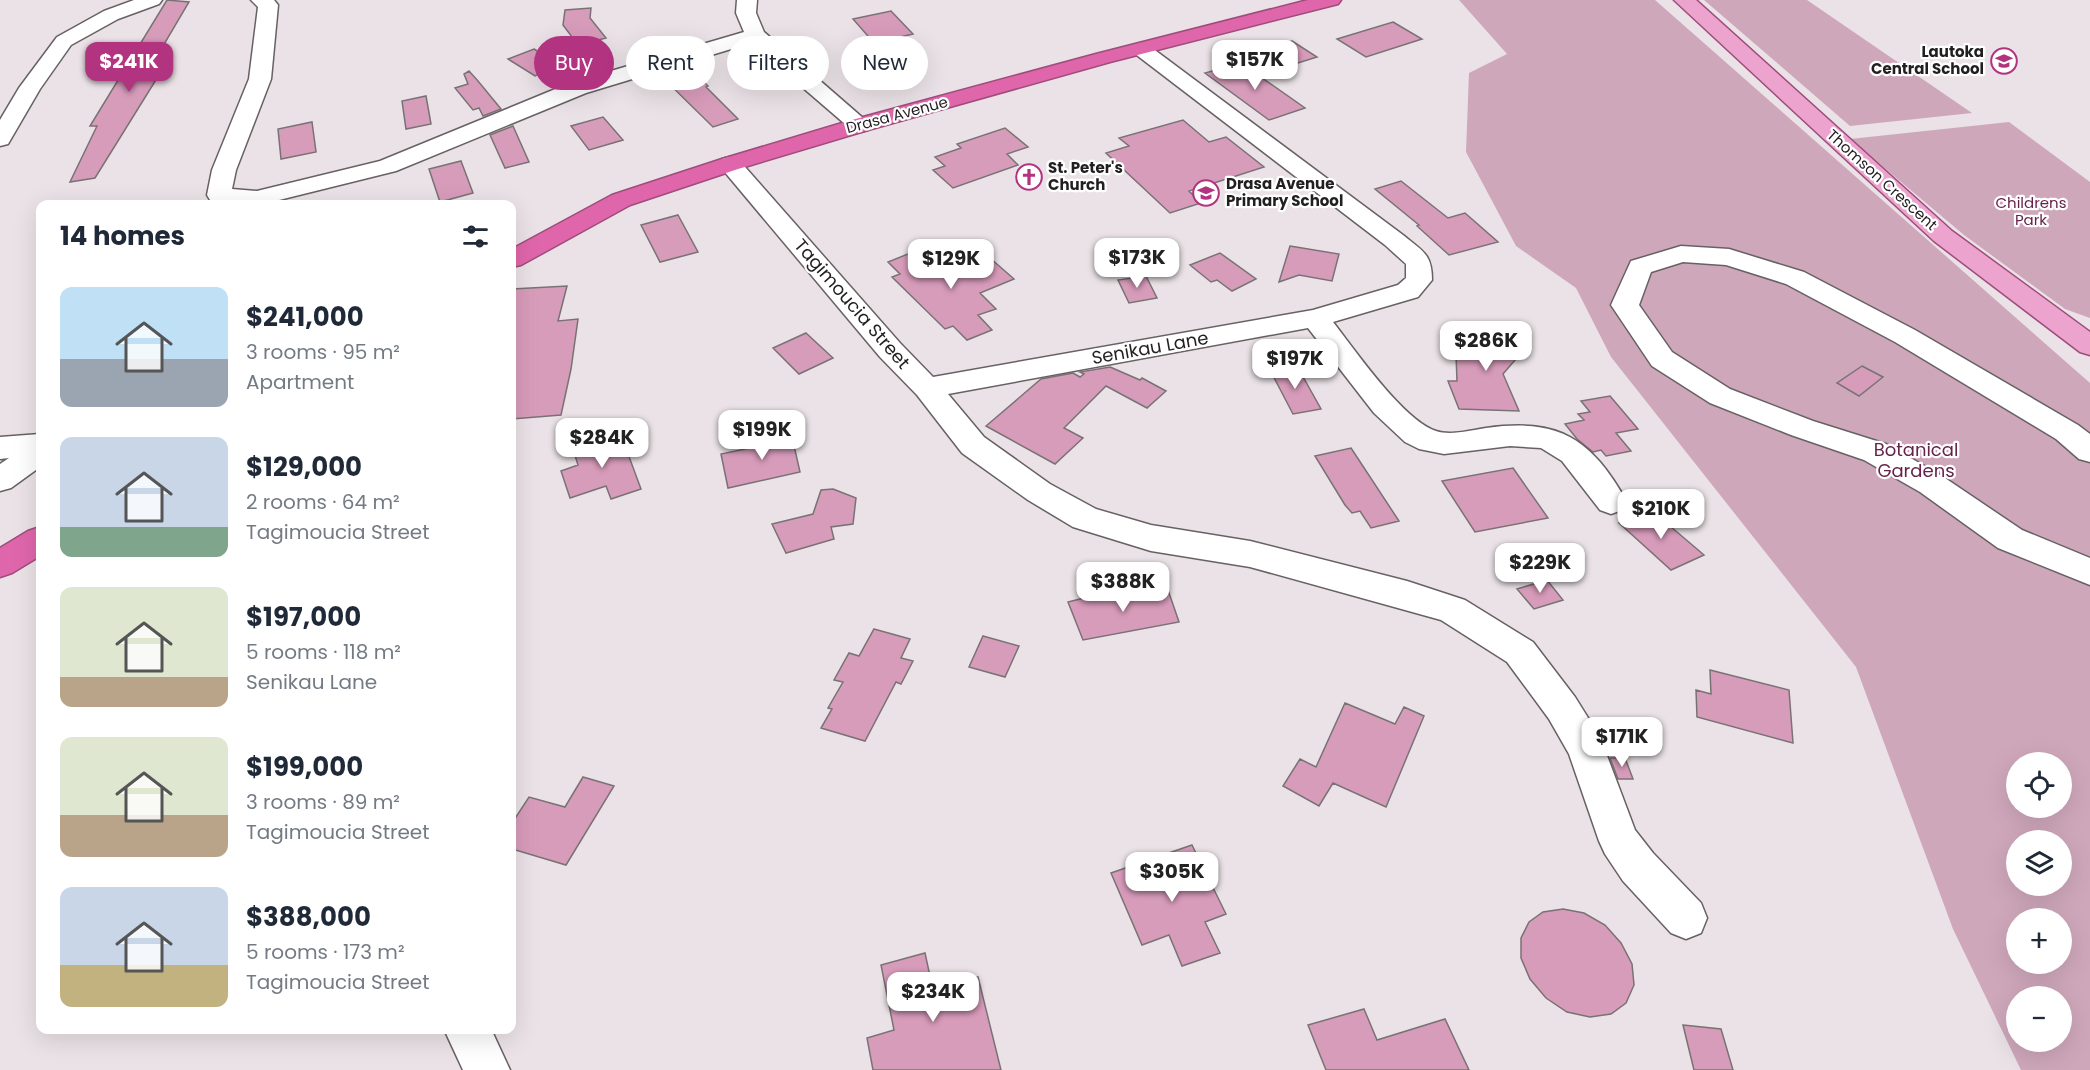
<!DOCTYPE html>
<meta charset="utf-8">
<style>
body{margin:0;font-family:Poppins,sans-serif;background:#f2f2f3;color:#1f2937;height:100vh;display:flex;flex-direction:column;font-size:22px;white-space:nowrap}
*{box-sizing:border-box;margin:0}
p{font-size:20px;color:#747a83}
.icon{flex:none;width:33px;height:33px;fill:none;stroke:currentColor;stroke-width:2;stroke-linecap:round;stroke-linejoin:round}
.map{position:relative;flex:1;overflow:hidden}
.panel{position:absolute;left:36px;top:200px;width:480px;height:834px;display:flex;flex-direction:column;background:#fff;border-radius:12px;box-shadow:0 6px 24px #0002}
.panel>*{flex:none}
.banner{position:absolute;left:534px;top:36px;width:570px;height:54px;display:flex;gap:12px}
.controls{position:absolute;left:2006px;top:752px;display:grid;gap:12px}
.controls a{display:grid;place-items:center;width:66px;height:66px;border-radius:50%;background:#fff;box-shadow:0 6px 24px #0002;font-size:30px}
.price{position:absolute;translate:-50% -51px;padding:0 14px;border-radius:12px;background:#fff;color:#222;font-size:20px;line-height:39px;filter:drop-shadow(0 2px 3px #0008)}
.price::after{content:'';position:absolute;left:50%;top:36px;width:18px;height:14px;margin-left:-9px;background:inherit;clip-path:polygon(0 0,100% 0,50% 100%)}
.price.on{background:#b23380;color:#fff}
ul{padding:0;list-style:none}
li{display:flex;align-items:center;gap:18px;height:150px;padding:0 24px}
li span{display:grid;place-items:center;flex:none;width:168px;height:120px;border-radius:12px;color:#555}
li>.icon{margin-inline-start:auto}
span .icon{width:72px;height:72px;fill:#fffc;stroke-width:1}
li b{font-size:26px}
h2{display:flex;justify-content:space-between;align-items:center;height:72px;padding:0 24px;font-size:26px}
.pill{padding:0 21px;border-radius:27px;background:#fff;box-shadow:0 6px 24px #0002;font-size:21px;line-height:54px}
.pill.on{background:#b23380;color:#fff}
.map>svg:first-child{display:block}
</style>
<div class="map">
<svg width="2090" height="1070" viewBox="0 0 2090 1070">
<rect width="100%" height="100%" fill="#eae2e6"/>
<path fill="#cfa7bb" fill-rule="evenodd" d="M1459,0h196l435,383v687h-69l-68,-141 -97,-262 -245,-310 -35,-69 -60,-42 -50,-94 3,-79 38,-19zM2016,762h45v45h-45zM2016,840h45v45h-45zM2016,918h45v45h-45zM2016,996h45v45h-45z
M1704,0h103l165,113 -122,13z
M2009,122l81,60v136l-25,-9 -101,-74 -114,-96z"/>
<path fill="#d89cbb" stroke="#797275" stroke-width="1.5" d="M167,0l22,2 -36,61 14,-1 -72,116 -25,4 27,-56h-7z
M591,8l-1,10 16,20 -28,7 -15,-20 2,-15z
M891,11l22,23 -39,9 -21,-24z
M1393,22l29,17 -56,18 -29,-18z
M1292,41l25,16 -35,11 -24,-17z
M534,49l27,16 -26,11 -27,-17z
M1241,63l64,45 -36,12 -64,-47z
M687,65l21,21 -2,1 32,32 -25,8 -55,-54z
M469,71l9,10 23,28 -18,7 -4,-8 -6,2 -18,-22 13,-4 -4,-10z
M426,96l5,28 -25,5 -4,-28z
M603,117l20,23 -34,10 -18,-24z
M1183,120l26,22 17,-5 38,30 -75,24 12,12 -31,10 -64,-60 23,-7 -10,-8z
M312,122l4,30 -35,7 -3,-30z
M513,126l16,36 -24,6 -15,-33z
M1005,128l23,19 -21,7 11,11 -65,23 -20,-18 12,-4 -10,-9 26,-9 -4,-4z
M461,161l12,32 -33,9 -11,-33z
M1401,181l47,37 17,-5 33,29 -49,13 -32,-29 2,-1 -44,-36z
M678,215l20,37 -38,10 -19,-37z
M1290,246l49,8 -7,27 -33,-6 -20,7z
M918,250l12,12 12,-5 14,14 34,-13 24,21 -34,14 16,16 -18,6 14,15 -25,10 -14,-14 -8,3 -53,-52 8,-3 -12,-12z
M1220,253l36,26 -24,12 -15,-11 -6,2 -21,-17z
M1146,276l11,22 -28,5 -11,-23z
M567,286l-9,35 20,-2 -7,50 -10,46 -49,4v-130z
M1485,325l43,20 -25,29 16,37 -60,-2 -11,-28h9l-1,-26z
M806,333l27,25 -34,16 -26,-26z
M1297,366l24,43 -28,5 -23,-44z
M1862,366l21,11 -24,19 -22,-13z
M1110,367l30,13 2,-2 24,13 -19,17 -41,-22 -42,42 19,10 -28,26 -69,-38 55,-47 32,-6 7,4 4,-3 -4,-2z
M1610,396l28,33 -22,4 15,18 -25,5 -5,-6 -8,2 -16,-13 -12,-15 19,-4 -6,-6 12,-2 -9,-11z
M790,428l10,44 -72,16 -7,-34 48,-10 -3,-11z
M621,435l20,54 -30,10 -5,-13 -36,12 -9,-27 17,-6 -5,-16z
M1351,448l48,73 -28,7 -11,-17 -8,2 -7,-8 -30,-49z
M1513,468l35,50 -73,14 -33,-51z
M833,489l23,9 -3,26 -22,3 3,12 -48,14 -14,-29 41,-10 8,-24z
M1650,509l54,46 -33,15 -52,-47z
M1547,580l16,20 -29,9 -17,-20z
M1167,587l12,35 -96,18 -15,-38 20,-5 1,3z
M874,629l36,10 -9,19 12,3 -12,23 -5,-2 -31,59 -44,-13 11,-19 -4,-1 15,-26 -9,-2 15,-27 10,3z
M983,636l36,10 -14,31 -36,-10z
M1710,670l79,20 4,53 -96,-26 -1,-27 15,4z
M1345,703l50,21 9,-17 20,9 -38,91 -53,-24 -14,23 -36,-20 17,-27 16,8z
M1610,758h15l8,21h-15z
M583,777l31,9 -48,79 -54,-16v-26l17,-26 36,10z
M1192,845l34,69 -21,8 15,31 -38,13 -13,-31 -27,10 -31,-72z
M1563,909l21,4 21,12 16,18 11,21 2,21 -8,18 -15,11 -21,3 -23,-5 -21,-14 -16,-19 -9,-21v-20l8,-16 14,-10z
M925,953l8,37 45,-13 23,93h-128l-6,-32 27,-8 -13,-65z
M1364,1009l13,31 68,-21 24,51h-143l-18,-45z
M1683,1025l38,4 12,41h-39z"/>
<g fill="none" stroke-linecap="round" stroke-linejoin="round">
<g stroke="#686164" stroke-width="3">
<path id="minor" d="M134,0h28l-3,4 -41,15 -47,26 -31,44 -32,55 -8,2v-26l19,-32 38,-51 47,-26z
M251,0h23l4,5 -7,74 -35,91 -4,19 25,2 123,-30 190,-78 174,-51 -8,-19 1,-13h20l-1,13 8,19 107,93 -3,5 -8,2 -8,-2 -101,-87 -165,50 -190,78 -133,33 -53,-4 -3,-5 5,-25 37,-91 9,-72z
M1141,43l7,2 255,190c19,16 29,18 29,45l-14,17 -85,25c22,28 70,98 103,109 15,5 35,-1 50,-3 73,-10 105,10 141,74l-5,8 -11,4 -11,-4 -38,-49 -21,-13 -31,-2 -66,8 -25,-5 -14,-7 -31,-29 -66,-85 -360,66 36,43 66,47 46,25 55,16 99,16 157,40 58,19 68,42 42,55 25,40 35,93 18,23 48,50 6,15 -6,15 -15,6 -15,-6 -48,-52 -18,-27 -6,-13 -30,-87 -20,-35 -42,-57 -66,-42 -191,-53 -99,-16 -78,-24 -45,-27 -66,-47 -45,-58 -37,-38 -162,-193 4,-5 8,-2 8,2 162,184 33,34 380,-67 85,-25 8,-7v-14l-21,-19 -251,-192 -3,-4 3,-4z
M1681,246l48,3 75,23 111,58 163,95 12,9v28l-11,-3 -23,-20 -161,-97 -109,-58 -60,-19 -43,-3 -32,10 -12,33 33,47 58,37 83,32 73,23 56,32 80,54 68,28v27l-92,-37 -78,-56 -56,-32 -73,-25 -81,-32 -58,-37 -41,-61 20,-44z
M40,434v33l-29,21 -11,3v-27l9,-6 -9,1v-22z
M444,1029h47l19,41h-47z"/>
</g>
<g stroke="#9e4d7b" stroke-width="3">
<path id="major" d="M1674,0h22l256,231 138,101v23l-10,-3 -146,-111z"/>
</g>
<g stroke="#9e4d7b" stroke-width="3">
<path id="highway" d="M1308,0h33l-3,4 -228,58 -242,68 -130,39 -108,36 -109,60 -9,2v-18l100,-54 110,-36 130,-39 244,-66z
M40,527v29l-28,17 -12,4v-29l28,-17z"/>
</g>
<use href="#minor" fill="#fff" fill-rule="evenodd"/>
<use href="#major" fill="#eca3cd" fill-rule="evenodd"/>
<use href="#highway" fill="#e066ab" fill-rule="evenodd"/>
</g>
<defs>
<g id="school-ring" transform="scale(1.35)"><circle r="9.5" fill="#fff" stroke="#b23380" stroke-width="1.5"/><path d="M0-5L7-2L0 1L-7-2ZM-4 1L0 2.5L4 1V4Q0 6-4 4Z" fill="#b23380"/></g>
<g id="church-ring" transform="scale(1.35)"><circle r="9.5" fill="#fff" stroke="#b23380" stroke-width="1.5"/><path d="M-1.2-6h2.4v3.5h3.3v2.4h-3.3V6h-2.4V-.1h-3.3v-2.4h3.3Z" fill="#b23380"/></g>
</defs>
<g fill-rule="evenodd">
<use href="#school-ring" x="2004" y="61"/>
<use href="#church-ring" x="1029" y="177"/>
<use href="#school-ring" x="1206" y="193"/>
</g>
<g text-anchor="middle" stroke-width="4.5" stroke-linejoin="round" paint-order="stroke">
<g font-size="15" font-weight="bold" fill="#221f21" stroke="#fff" text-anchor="start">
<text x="1984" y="57" text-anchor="end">Lautoka<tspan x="1984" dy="17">Central School</tspan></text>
<text x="1048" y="173">St. Peter's<tspan x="1048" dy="17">Church</tspan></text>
<text x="1226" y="189">Drasa Avenue<tspan x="1226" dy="17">Primary School</tspan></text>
</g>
<g font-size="15" fill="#221f21" stroke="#fff">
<text transform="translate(897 115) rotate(-15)" y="5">Drasa Avenue</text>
<text transform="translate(1882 180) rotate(42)" y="5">Thomson Crescent</text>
</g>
<g font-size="15" fill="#67224b" stroke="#fff">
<text x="2031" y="208">Childrens<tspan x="2031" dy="17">Park</tspan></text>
</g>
<g font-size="18" fill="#221f21" stroke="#fff">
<text transform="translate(852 304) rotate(49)" y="6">Tagimoucia Street</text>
<text transform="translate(1150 348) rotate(-10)" y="6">Senikau Lane</text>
</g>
<g font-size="18" fill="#67224b" stroke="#fff">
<text x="1916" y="456">Botanical<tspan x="1916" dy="21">Gardens</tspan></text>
</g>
</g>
</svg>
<div class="controls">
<a><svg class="icon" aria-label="locate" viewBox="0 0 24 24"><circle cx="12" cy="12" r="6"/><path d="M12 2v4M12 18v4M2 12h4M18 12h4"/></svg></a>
<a><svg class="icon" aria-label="layers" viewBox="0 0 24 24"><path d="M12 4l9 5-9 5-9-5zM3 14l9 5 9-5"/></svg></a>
<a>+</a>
<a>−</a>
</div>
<b class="price" style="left:1255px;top:91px">$157K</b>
<b class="price on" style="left:129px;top:93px">$241K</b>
<b class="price" style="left:1137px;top:289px">$173K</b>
<b class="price" style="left:951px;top:290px">$129K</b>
<b class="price" style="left:1486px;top:372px">$286K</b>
<b class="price" style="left:1295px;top:390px">$197K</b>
<b class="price" style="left:762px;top:461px">$199K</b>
<b class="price" style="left:602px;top:469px">$284K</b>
<b class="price" style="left:1661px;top:540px">$210K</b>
<b class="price" style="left:1540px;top:594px">$229K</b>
<b class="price" style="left:1123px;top:613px">$388K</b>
<b class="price" style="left:1622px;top:768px">$171K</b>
<b class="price" style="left:1172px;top:903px">$305K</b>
<b class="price" style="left:933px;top:1023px">$234K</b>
<div class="banner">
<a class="pill on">Buy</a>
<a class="pill">Rent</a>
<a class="pill">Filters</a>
<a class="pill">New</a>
</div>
<section class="panel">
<h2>14 homes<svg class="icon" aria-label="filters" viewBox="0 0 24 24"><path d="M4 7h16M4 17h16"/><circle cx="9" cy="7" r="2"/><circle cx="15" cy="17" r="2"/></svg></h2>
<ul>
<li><span style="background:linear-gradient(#bfe0f5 60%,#9aa5b1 0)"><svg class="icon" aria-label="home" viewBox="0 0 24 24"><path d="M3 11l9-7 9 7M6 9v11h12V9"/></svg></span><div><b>$241,000</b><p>3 rooms · 95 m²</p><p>Apartment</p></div></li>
<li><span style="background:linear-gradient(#c9d6e8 75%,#7fa58c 0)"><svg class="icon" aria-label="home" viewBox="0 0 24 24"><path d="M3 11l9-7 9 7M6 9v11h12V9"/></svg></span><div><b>$129,000</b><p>2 rooms · 64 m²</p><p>Tagimoucia Street</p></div></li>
<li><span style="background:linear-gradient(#dfe7d0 75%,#b9a48a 0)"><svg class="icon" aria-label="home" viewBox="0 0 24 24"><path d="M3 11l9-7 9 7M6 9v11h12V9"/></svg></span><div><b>$197,000</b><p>5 rooms · 118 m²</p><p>Senikau Lane</p></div></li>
<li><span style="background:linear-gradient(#dfe7d0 65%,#b9a48a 0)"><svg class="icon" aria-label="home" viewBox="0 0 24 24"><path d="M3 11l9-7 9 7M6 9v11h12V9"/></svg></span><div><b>$199,000</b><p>3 rooms · 89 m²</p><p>Tagimoucia Street</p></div></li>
<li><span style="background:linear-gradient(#c9d6e8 65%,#c2b280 0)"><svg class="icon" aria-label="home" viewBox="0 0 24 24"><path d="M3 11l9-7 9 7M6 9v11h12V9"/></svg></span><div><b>$388,000</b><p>5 rooms · 173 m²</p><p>Tagimoucia Street</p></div></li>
</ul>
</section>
</div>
